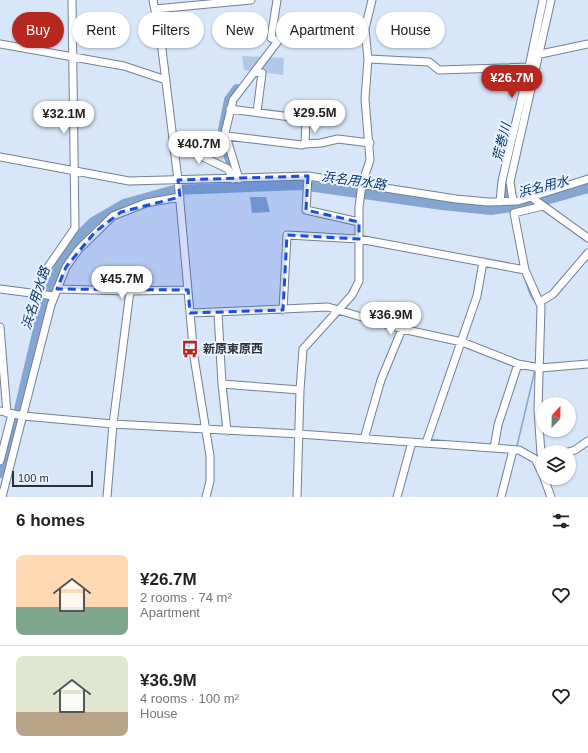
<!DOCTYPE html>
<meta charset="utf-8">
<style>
body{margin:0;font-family:Arial,"Noto Sans JP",sans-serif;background:#f2f2f2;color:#222;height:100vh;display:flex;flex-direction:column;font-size:15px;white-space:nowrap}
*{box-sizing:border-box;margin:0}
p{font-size:13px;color:#767676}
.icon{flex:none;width:22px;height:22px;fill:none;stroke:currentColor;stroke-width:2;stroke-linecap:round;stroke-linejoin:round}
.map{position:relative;height:497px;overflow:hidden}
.panel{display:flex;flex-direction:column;background:#fff;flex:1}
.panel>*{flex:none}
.guide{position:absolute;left:12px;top:12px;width:564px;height:36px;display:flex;gap:8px}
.needle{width:26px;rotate:22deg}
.fabs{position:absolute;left:536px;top:397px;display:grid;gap:8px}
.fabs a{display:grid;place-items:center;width:40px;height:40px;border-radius:50%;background:#fff;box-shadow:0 1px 3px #0004;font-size:20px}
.scale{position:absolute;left:12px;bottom:10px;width:81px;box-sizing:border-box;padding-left:4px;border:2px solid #2a3037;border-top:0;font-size:11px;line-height:14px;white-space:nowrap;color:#2a3037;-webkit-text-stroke:3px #e9f2fe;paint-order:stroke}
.price{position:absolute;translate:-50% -34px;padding:0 9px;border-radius:14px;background:#fff;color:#222;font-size:13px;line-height:26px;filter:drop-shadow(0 1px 2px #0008)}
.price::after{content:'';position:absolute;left:50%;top:24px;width:12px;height:9px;margin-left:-6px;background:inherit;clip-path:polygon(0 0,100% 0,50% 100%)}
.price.selected{background:#b62720;color:#fff}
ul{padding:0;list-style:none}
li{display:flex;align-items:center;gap:12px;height:100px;padding:0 16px}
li+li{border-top:1px solid #e0e0e0}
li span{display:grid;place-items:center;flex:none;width:112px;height:80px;border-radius:8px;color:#555}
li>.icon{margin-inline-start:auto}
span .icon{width:48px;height:48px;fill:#fffc;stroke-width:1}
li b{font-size:17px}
h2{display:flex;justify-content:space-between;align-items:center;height:48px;padding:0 16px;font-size:17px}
.tag{padding:0 14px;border-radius:18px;background:#fff;box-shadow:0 1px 3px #0004;font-size:14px;line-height:36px}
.tag.selected{background:#b62720;color:#fff}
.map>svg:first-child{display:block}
</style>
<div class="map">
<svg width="588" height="497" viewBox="0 0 588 497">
<rect width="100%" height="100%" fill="#d7e6f9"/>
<path fill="#b1c8e6" d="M242,56l42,2 -1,17 -39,-5z"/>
<path fill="#85a6d1" d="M250,197h16l4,15 -18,1z"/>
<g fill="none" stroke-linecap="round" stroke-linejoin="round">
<path stroke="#85a6d1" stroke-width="1.5" d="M78,230v7
M523,274l7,20 8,13
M517,446l18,-76"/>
<path stroke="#85a6d1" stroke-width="10" d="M235,176l-13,-41 7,-35 8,-11
M505,198l-1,-16 16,-61
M0,473l16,-51 28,-118 16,-40 18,-27 15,-15 31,-18 50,-14 127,-5 141,20 49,5 41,-6 56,-16"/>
<g stroke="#738092" stroke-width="9">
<path id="minor" d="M153,0l8,41 17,139 16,177 16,99v25l-4,16
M155,9l96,-9
M0,44l124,22 42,14
M536,55l52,-11
M368,59l61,3 10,8 90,-3
M255,72l7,1 -5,39
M227,136l75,9 3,-1 1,-25 -76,-10
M174,143l54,26 5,10
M305,144l16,-1 17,-4 32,4
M0,157l129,24 179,-5 148,23 32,3 30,-1 70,-22
M308,176l-2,34 53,12
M239,179l-14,-46 8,-33 45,-59 -7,-3 6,-38
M531,197l57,41
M513,201l-3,-19 41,-182
M500,202l2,-21 27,-114 14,-67
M48,267l27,-39 -3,-228
M0,289l54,7
M57,289l73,2 58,-1
M540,302l13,-8 35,-41
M283,310l4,-75 72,4 166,31
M190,313l138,-6 74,22 60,13 56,22 22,4 48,-4
M218,313l4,71 5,47
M0,327l7,86
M222,384l78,6
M0,411l23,5 90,8 186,10 220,16 16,9 8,16
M364,439l17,-59 21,-51
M426,443l51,-147 6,-34
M494,448l4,-23 20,-61
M568,452l7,-2 13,-9
M541,454l-3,-44 3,-104 -16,-36 -11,-57 29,-7
M0,461l12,-47
M544,478l7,19
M2,497l49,-192 15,-38 13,-18 34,-33 33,-13 34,-6
M107,497l6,-73 17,-133
M297,497l3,-107 3,-41 49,-54 7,-14v-74l3,-23 8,-24 -5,-61 3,-40 -3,-30 7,-29
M397,497l15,-55
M501,497l12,-47"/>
</g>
<use href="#minor" stroke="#fff" stroke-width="7"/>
</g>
<path fill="#1d4ed8" fill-opacity="0.2" stroke="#1d4ed8" stroke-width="3" stroke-dasharray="8 5" stroke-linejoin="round" d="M308,176l-2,34 53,12v17l-72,-4 -4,75 -93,3 -2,-23 -131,-1 9,-22 29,-35 26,-20 59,-15 -2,-17z"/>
<defs>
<g id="bus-bare" transform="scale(1.38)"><path d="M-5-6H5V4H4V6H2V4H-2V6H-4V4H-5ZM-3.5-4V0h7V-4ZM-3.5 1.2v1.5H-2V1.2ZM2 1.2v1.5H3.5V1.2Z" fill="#b62720" stroke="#e9f2fe" stroke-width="2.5" paint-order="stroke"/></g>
</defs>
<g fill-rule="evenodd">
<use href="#bus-bare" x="190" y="349"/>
</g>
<g text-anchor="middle" stroke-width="4" stroke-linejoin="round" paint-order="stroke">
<g font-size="12" font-weight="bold" fill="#2a3037" stroke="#e9f2fe" text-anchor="start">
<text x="203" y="353">新原東原西</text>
</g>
<g font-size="13" font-style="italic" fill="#07376b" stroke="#e9f2fe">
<text transform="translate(501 142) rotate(-76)" y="5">荒巻川</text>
<text transform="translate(354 180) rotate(8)" y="5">浜名用水路</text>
<text transform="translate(543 186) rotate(-14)" y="5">浜名用水</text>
<text transform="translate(35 298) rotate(-72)" y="5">浜名用水路</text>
</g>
</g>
</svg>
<div class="fabs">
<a><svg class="needle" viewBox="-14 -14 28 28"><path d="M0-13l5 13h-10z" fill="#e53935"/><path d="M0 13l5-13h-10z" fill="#767676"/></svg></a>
<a><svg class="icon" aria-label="layers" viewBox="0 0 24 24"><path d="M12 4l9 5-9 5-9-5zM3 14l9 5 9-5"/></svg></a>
</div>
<div class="scale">100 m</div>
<b class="price selected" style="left:512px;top:99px">¥26.7M</b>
<b class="price" style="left:315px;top:134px">¥29.5M</b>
<b class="price" style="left:64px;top:135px">¥32.1M</b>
<b class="price" style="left:199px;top:165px">¥40.7M</b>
<b class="price" style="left:122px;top:300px">¥45.7M</b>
<b class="price" style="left:391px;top:336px">¥36.9M</b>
<div class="guide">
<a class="tag selected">Buy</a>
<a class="tag">Rent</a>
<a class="tag">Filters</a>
<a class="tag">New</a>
<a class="tag">Apartment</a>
<a class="tag">House</a>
</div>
</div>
<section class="panel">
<h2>6 homes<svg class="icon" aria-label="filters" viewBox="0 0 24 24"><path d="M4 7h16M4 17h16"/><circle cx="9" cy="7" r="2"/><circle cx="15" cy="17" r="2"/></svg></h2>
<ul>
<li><span style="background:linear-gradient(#ffd9b3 65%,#7fa58c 0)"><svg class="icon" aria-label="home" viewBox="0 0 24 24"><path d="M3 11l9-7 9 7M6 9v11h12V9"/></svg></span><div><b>¥26.7M</b><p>2 rooms · 74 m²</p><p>Apartment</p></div><svg class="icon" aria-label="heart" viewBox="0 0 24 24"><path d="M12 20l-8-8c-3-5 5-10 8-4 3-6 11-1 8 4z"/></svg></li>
<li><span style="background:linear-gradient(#dfe7d0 70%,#b9a48a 0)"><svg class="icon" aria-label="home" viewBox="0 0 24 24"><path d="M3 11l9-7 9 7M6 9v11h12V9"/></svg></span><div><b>¥36.9M</b><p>4 rooms · 100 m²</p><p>House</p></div><svg class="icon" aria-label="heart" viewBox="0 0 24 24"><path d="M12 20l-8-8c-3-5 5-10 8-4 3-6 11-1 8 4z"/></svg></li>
</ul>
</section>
